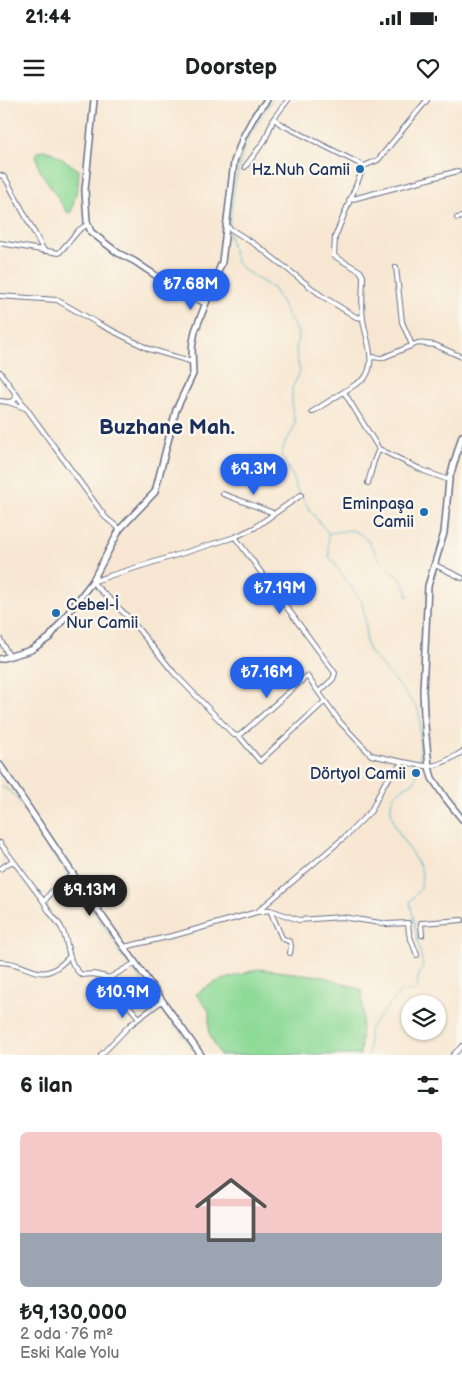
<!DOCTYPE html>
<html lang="tr">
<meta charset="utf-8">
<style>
body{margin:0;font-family:"Balsamiq Sans",sans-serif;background:#f2f2f2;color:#202124;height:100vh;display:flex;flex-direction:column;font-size:19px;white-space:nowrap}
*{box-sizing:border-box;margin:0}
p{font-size:16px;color:#757577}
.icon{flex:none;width:28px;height:28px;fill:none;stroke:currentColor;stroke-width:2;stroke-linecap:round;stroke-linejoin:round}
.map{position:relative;height:955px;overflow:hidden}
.details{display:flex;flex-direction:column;background:#fff;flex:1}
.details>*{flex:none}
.controls{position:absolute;left:401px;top:895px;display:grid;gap:10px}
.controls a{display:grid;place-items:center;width:45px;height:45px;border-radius:50%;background:#fff;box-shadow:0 1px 4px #0004;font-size:25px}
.price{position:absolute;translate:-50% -42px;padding:0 11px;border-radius:18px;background:#2563eb;color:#fff;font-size:16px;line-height:32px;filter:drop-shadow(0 1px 2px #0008)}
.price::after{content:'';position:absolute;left:50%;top:30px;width:15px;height:11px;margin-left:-8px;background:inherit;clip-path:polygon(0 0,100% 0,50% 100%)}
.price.selected{background:#222;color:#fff}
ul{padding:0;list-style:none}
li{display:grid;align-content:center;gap:10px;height:265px;padding:0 20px}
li+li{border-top:1px solid #e0e0e0}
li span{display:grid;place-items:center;height:155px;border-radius:8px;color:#555}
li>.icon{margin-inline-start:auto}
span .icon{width:90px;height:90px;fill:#fffc;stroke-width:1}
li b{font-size:21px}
h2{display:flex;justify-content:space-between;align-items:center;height:60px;padding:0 20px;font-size:21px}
.status{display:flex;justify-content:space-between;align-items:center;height:35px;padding:0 25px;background:#fff;direction:ltr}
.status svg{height:14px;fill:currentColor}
header{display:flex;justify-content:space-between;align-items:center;height:65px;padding:0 20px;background:#fff;font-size:22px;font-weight:600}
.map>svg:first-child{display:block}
</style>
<div class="status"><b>21:44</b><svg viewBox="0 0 49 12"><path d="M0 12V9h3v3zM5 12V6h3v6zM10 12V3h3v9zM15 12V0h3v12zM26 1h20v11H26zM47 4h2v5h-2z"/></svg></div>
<header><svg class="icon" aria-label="menu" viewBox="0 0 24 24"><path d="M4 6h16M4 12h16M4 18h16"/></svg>Doorstep<svg class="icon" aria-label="heart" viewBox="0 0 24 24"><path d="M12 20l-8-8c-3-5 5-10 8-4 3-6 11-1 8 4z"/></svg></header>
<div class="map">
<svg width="462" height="955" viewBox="0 0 462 955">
<rect width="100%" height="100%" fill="#fbf7ec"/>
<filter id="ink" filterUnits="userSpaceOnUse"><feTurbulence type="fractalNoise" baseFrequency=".02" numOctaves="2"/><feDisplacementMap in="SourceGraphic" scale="10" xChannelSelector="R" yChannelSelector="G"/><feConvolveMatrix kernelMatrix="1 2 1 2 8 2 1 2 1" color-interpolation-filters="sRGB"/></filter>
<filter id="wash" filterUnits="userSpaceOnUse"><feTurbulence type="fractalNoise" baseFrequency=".0096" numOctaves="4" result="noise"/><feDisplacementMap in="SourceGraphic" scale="20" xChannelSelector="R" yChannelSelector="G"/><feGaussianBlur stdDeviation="1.12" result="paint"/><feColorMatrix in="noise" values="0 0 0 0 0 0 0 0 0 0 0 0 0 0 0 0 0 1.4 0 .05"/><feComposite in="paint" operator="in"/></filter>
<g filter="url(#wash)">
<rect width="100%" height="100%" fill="#f7e7d2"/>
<path fill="#8eda97" stroke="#54847a" d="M44,50l9,3 26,17 -1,15 -7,28 -4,-1 -28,-43 -3,-14 3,-4z
M258,869l64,7 40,14 1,23 -3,42h-140l-11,-22v-22l-13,-17 17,-11z"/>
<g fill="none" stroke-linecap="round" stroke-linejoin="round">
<path stroke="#4bb1ca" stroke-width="1" d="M229,125l6,-41 10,-41 27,-43
M228,131l8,30 8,9 30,19 24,44 -2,20 4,19 -8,16v20l3,15 -2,7 -8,13 -4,12 13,24 1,8 16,25 17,21 1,23 33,46 4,24v16l3,9 48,56 3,12v45
M329,433c9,0 20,-5 27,-1 15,6 16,18 25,29 13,15 23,14 27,36
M0,686c23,6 43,62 61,78
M64,769l4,6
M70,778l45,64 5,12 9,10
M132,868l25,34
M161,907l17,22
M181,932l13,17
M369,955v-26l32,-38 16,-1 1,-12 5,-12 -13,-64 5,-7 6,-6c0,-6 2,-14 0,-19 -8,-19 -42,-55 -26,-75 5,-6 12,-9 19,-13l6,-14"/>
</g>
</g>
<g filter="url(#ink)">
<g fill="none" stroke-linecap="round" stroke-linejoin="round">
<g stroke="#686f87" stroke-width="6">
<path id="minor" d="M288,0l-14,18 5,5 85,43 -29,71 -1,19 26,15 3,5c0,14 -2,29 0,43 2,18 15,43 1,60l-52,33
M364,66l14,-6 49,-60
M245,67l20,-27 9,-22
M0,75l4,2 3,4 37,70
M349,100l109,-29
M457,118l5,-1
M226,126l33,21 63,49 34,21 7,1
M0,143l59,10 20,-23 9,-6
M396,167l6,55 10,23
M0,196l57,4 42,24 50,25 44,13
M371,257l11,1 36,-15 17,2 27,12
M0,272l106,146 14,11
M344,292l35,57 45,22 25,9
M17,295l-3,6 -6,1 17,6
M0,301l8,1
M368,383l6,-22 5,-12
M223,394l48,18 2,3
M301,395l-47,33 -19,9 -126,39 -17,6 38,37 44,54 60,62 5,1 21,25 65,-60
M235,437l100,136 -2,6 -14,13
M435,465l27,13
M0,539l9,17
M239,636l68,-60 33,46 31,33 32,7
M0,743l44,59
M0,769l12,-8
M73,774l-22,18 -7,10c4,11 13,17 18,27 8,16 4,34 20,46l11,-1 18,4 11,20 17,20
M270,810l12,28 8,4 1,4 -1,7
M257,812l13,-2 29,10 43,-3 45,7 21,-1 1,11 8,21
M422,835l-1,-12 41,-3
M124,847l52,-12 81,-23 90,-77 24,-24 13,-27 19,-22c9,1 16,4 24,4 10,1 27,-9 35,-14
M0,862c32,0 39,27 69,-5
M90,889l45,-26
M101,955l29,-30 32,-24
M453,955l9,-9"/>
</g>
<g stroke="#686f87" stroke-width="8">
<path id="tertiary" d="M94,0l-9,90 2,32 4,10 27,21 16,8 33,22 38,20
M462,336l-13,44 -5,53 -16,53 -5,105 1,24 5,52 3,11 14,21 16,20
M0,559l31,-9 18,-12 43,-56 28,-53 35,-37 21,-82 17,-36 -1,-26 3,-17 27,-69 12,-100 9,-25 12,-22 12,-15
M0,665l85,127 116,163"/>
</g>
<use href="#minor" stroke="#fff" stroke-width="4"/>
<use href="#tertiary" stroke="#fff" stroke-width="5"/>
</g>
</g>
<g fill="#1f6fb2" stroke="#fbf7ec" stroke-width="2">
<circle cx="360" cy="69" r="5"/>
<circle cx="424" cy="412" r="5"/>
<circle cx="56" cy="513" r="5"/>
<circle cx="416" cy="673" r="5"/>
</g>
<g text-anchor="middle" stroke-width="5" stroke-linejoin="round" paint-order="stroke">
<g font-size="16" fill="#1b2f5e" stroke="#fbf7ec" text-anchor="end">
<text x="350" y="75">Hz.Nuh Camii</text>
<text x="414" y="409">Eminpaşa<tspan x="414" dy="18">Camii</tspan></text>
<text x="66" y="510" text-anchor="start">Cebel-İ<tspan x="66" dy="18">Nur Camii</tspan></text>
<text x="406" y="679">Dörtyol Camii</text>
</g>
<g font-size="21" font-weight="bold" fill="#1b2f5e" stroke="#fbf7ec">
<text x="167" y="334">Buzhane Mah.</text>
</g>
</g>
</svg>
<div class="controls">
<a><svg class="icon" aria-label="layers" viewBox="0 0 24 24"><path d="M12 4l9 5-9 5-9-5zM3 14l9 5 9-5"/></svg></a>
</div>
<b class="price" style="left:191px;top:211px">₺7.68M</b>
<b class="price" style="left:254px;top:396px">₺9.3M</b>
<b class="price" style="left:280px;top:515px">₺7.19M</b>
<b class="price" style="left:267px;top:599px">₺7.16M</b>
<b class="price selected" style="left:90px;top:817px">₺9.13M</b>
<b class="price" style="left:123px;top:919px">₺10.9M</b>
</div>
<section class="details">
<h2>6 ilan<svg class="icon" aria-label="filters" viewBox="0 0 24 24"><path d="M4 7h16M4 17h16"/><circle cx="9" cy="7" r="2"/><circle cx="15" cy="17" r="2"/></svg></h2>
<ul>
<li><span style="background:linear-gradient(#f6c9c9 65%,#9aa5b1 0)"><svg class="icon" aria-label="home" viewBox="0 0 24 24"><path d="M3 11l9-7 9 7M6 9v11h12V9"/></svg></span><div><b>₺9,130,000</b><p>2 oda · 76 m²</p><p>Eski Kale Yolu</p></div></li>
</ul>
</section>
